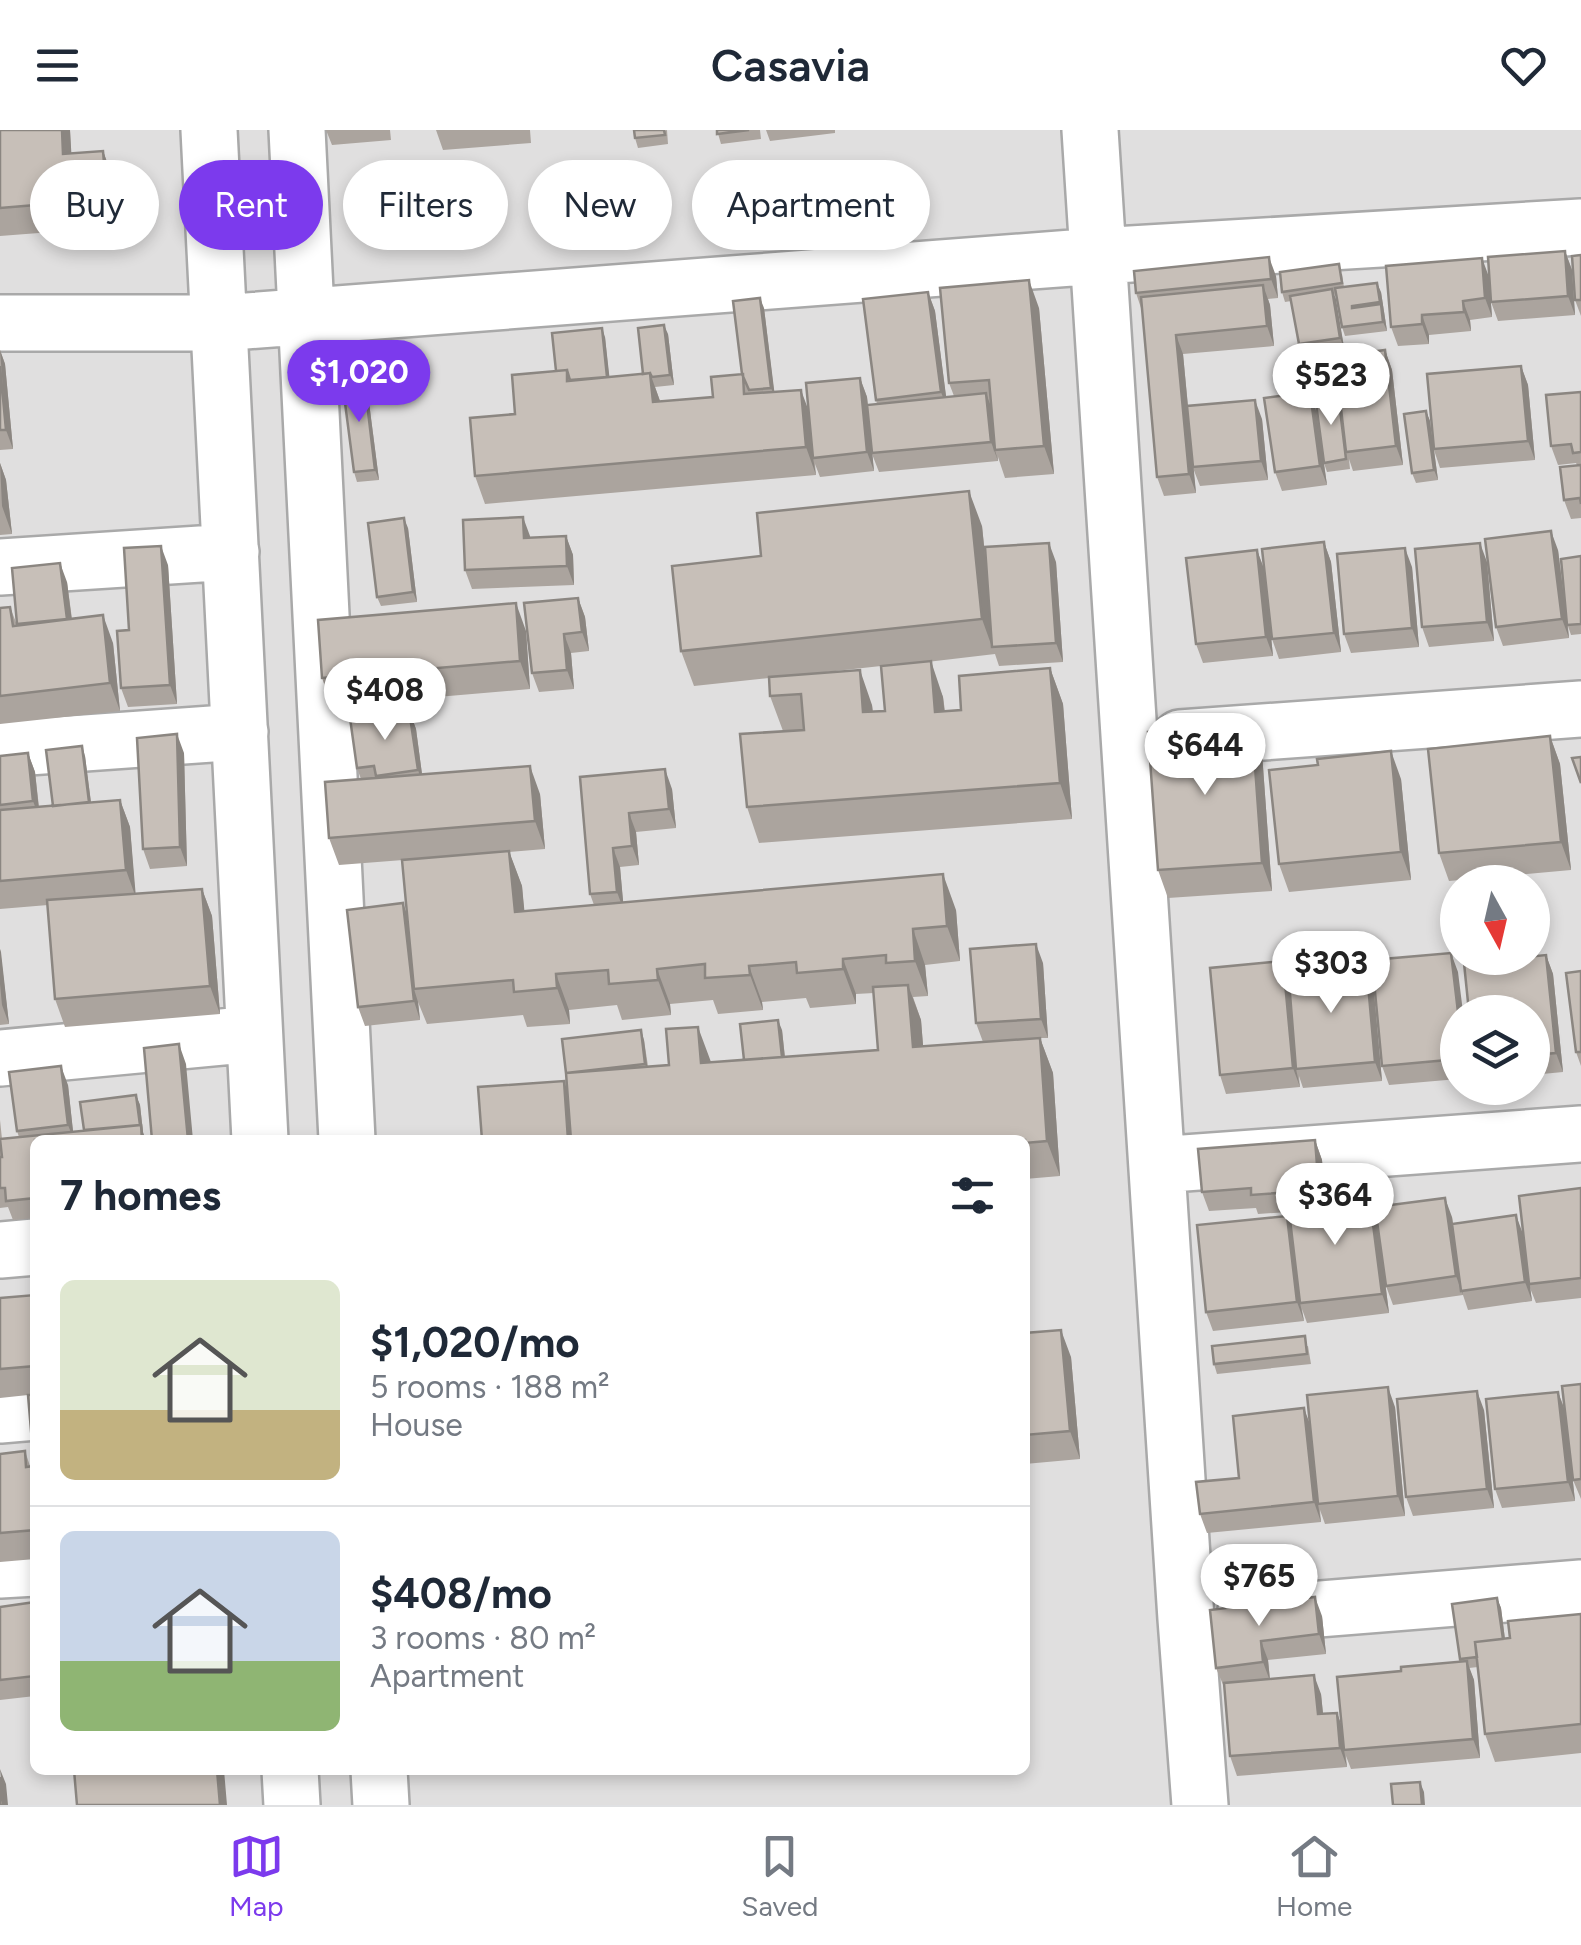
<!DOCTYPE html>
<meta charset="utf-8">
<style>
body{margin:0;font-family:Figtree,sans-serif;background:#f2f2f3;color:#1f2937;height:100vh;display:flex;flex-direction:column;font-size:38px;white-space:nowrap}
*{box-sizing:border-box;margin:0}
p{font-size:32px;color:#747a83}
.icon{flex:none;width:55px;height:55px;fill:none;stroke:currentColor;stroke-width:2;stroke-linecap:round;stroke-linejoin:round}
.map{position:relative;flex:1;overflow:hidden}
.sheet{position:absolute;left:30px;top:1005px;width:1000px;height:640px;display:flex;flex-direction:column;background:#fff;border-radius:15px;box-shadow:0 5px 15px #0003}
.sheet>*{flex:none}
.banner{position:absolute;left:30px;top:30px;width:1000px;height:90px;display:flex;gap:20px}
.needle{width:65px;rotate:172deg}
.fabs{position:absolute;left:1440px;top:735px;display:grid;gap:20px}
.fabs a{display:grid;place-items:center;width:110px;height:110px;border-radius:50%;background:#fff;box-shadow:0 5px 15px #0003;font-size:50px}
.price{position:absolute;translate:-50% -85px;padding:0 22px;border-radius:35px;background:#fff;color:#222;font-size:32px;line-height:65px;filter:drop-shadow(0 2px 5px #0008)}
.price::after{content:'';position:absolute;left:50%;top:60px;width:30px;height:22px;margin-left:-15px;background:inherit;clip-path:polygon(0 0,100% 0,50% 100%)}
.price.active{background:#7c3aed;color:#fff}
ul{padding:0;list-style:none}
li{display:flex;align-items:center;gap:30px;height:250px;padding:0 30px}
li+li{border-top:2px solid #e0e1e3}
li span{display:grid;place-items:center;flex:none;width:280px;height:200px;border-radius:15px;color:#555}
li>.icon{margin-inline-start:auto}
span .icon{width:120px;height:120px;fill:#fffc;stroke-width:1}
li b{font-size:42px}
h2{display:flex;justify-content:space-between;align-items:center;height:120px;padding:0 30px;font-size:42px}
.tag{padding:0 35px;border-radius:45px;background:#fff;box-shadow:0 5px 15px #0003;font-size:35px;line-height:90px}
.tag.active{background:#7c3aed;color:#fff}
header{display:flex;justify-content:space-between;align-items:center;height:130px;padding:0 30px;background:#fff;font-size:45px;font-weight:600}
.dock{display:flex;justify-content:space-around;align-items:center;height:140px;border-top:2px solid #e0e1e3;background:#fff;font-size:28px;color:#747a83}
.dock a{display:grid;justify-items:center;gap:5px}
.dock .active{color:#7c3aed}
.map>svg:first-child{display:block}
</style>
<header><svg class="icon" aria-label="menu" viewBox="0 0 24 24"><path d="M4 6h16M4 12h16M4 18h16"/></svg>Casavia<svg class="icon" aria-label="heart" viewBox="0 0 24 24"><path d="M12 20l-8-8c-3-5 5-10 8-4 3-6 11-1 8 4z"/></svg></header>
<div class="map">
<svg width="1581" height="1675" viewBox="0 0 1581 1675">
<rect width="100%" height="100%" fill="#f2efe9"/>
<path fill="#e0dfdf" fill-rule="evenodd" d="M0,0h1581v1675h-1581zM1458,752h74v76h-74zM1458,882h74v76h-74zM35,1010h990v630h-990z"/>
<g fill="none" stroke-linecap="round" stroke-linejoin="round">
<g stroke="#a9a9a9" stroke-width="60">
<path id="minor" d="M209,0l51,1010
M297,0l50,1010
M1090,0l96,1489 14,186
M0,193h220l878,-67 483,-29
M0,437l231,-15
M1180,608l401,-29
M0,619l240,-17
M0,928l254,-24
M1157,1035l424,-31
M0,1120l35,-3
M0,1285l35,-3
M0,1440l35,-2
M1245,1485l336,-27
M290,1640l2,35
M379,1640l2,35"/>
</g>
<use href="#minor" stroke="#fff" stroke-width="55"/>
</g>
<path fill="#aba49e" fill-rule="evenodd" d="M0,0h70l1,23 32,-2 10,27 4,49 -117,9z
M326,0h64l1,10 -59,5z
M436,0h94l1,13 -88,7z
M667,0l1,14 -30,4 -3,-10z
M717,0h43l1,9 -40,5z
M766,0h69v3l-65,8z
M1565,121l7,19 3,45 -77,6 -7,-19 -2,-22 3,37 -22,3 1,11 -42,4v9l-31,2 -7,-19 98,-50z
M1581,125v61l-6,-16z
M1342,144l2,13 37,5 6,39 -42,5 -3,-9 -6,-33 -2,1 10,52 -42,7 -3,-10 -8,-43 -6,1 -3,-10z
M1276,146l2,22 -10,1 2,6 4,41 -91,8 5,52 74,13 6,61 -68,6 -7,-18 3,25 -32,3 -7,-19 -15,-166 -6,-18z
M928,162l7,19 11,86 8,-1 -5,-13 90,-75 15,166 -49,4 -7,-21v4l-119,11 -7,-18 2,17 -54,6 -5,-13 1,11 -331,29 -10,-28 40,-62 41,-43 49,-34 4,40 34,-3 25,-40 6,51 -19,2 5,14 53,-4 29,-23 22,-66 10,84 34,19 52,-33 7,19 1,8 9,-1 -1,-4z
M0,220l5,14 8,85 -13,1z
M1385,220l7,20 11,95 -50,6 -4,-12 1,10 -23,3 -3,-9 3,22 -45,6 -7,-19 35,-80 6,19 22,-18 2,6z
M1521,236l7,19 7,75 -95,8 -6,-18 4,30 -22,3 -4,-10 14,-62 4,10 3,25z
M364,248l3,9 12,93 -22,2 -3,-10z
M1581,262v126l-10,1 -7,-19 13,-35 -1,-2 -18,2 -7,-19z
M0,333l6,17 6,54 -12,1z
M982,396l6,56 68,-20 7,100 -64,4 -4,-12 -68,8 16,35 2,14 16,-1 89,-42 13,36 9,115 -313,24 -12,-36 36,-76 -13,-35 -1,-18 -75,8 -13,-35 80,-95zM881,536l4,45 -12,1 -1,-7 -46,-33z
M408,398l9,74 -36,4 -4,-9z
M566,406l7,19 1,30 -102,4 -7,-19 65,-32z
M1324,412l7,20 10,90 -62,7 -7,-20z
M1257,420l7,19 9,87 -70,7 -7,-19z
M1558,420l8,62 15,-56v78l-10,1 -3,-9 1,12 -66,8 -7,-19z
M1487,432l7,79 -65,6 -7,-20z
M168,435l9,139 -49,3 -7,-19 8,-58z
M1412,437l7,80 -68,6 -7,-19z
M67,452l5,37 41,24 7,68 -120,13v-116l10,-1 7,18z
M578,468l7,19 4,34 -18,2 3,36 -35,3 -7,-19z
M526,501l4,58 -198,17 -10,-28z
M409,580l7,19 6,45 118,20 5,55 -36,3 13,34 2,25 70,-6 -4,-11 -10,-117 92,12 4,39 -40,4 3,33 -19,2 3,36 333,7 4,51 -35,4 3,31 -15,1 8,23 2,26 60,-4 -7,-19 67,-60 5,75h-8l13,35 7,103 -35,3v-39l-457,-50 76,-50 4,26 96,-6 38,-30 3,27 93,-7 -4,-57 -18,1v10l-46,4 -4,-10 -44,4 1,8 -45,4 -5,-14 -43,4 1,11 -49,5 -5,-15 -48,5 1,14 -43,3 -4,-12 -96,9 -9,-22 2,18 -55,6 -7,-19 49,-90 -4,-57 -64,5 -10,-27 32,-59 -4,-11z
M1252,595l10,28 10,138 -104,7 -10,-28z
M1550,606l10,28 11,106 -122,11 -10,-28z
M28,623l7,19 4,35 14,-1 32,-50 6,46 29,-2 10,27 5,67 67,-5 10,27 8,98 -155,13 -10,-28 -7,-94 -48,4v-153z
M184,623l3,113 -37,3 -7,-20z
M1401,649l10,101 -122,12 -10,-28z
M0,819l9,75 -9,1z
M1546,825l7,19 10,98 -31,3v-63z
M1581,841v95l-5,-14z
M1458,842v107l-69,6 -7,-19z
M1288,845l85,6 9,100 -79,7 -4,-12 1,11 -74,7 -6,-19z
M68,955l5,47 11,-2 52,-35 4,10 3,27 -108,8v78l-22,2 -5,-13 -8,1v-88l2,19 17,-2 -2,-6z
M1315,1010l7,20 3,39 44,-6 7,19 76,5 1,7 70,10 58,-46v110l-45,5 -6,-15 2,13 -64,9 -5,-15 -70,10 -7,-19 -8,-62 11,89 -82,10 -5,-14 2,12 -91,10 -7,-19 81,-96 3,8 -1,-12 -31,2 -2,-6 -47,3 -7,-19z
M35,1165v264l-35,3v-108l25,-3 5,15h4l-6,-71 -28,3v-100z
M1025,1203l46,24 9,102 -55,5z
M1308,1216l3,18 -94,10 -3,-10z
M1581,1254v115l-8,-19 -5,-47 7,68 -73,7 -7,-19 63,-97 7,18z
M1395,1277l10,109 -80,8 -5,-14 1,12 -114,11 -7,-19 110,-90z
M1484,1280l10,98 -81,8 -7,-19z
M1497,1468l4,10 4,31 76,-25v139l-86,9 -10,-28 -7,-67 -9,1 5,12 6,78 -129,11 -5,-13 1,11 -110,9 -7,-20 -6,-69 -8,-19 -6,-58 112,6 4,38 -58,6 2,19 51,15 2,20 14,-1 5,14 59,-56 59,-9v-3z
M35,1472v94l-35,4v-93z"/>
<path fill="#8b8681" d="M62,0h8l3,51 -10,-27z
M103,21l10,27 4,49 -10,-28z
M1565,121l7,19 3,45 -7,-19z
M1269,127l7,19 2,22 -7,-19z
M1482,128l7,19 3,40 -7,-19z
M1029,150l10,28 15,166 -10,-28z
M1377,153l4,9 6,39 -4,-9z
M1263,155l7,20 4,41 -7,-20z
M1332,159l4,10 8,48 -4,-9z
M928,162l7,19 13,100 -7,-19z
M760,168l4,10 11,89 -4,-9z
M1463,171l7,19 1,11 -7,-19z
M1422,185l7,20v9l-7,-20z
M664,195l4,9 6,51 -4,-10z
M602,198l3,9 6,54 -4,-9z
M1176,205l7,19 13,139 -7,-19z
M0,220l5,14 8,85 -7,-19z
M1385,220l7,20 11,95 -7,-19z
M1521,236l7,19 7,75 -7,-19z
M650,243l10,28 -7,1z
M364,248l3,9 12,93 -4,-10z
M860,248l7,19 7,74 -7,-19z
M801,260l10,27 2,41 3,17 -10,-28z
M1310,262l6,19 11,74 -7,-19z
M986,263l7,19 2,38 3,11 -7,-19z
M1255,270l7,19 6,61 -7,-19z
M1426,281l4,10 8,59 -4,-10z
M0,333l6,17 6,54 -10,-28z
M969,361l13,35 12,121h-2l-10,-28z
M523,387l7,19 1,21 -7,-19z
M404,388l4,10 9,74 -4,-10z
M1551,401l7,19 11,88 -7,-19z
M566,406l7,19 1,30 -7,-19z
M1324,412l7,20 10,90 -7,-19z
M1049,413l7,19 7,100 -7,-19z
M1480,413l7,19 7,79 -7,-19z
M161,416l7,19 9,139 -7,-19z
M1405,418l7,19 7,80 -7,-19z
M1257,420l7,19 9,87 -7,-19z
M60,433l7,19 7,56 -7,-19z
M578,468l7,19 4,34 -7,-19z
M516,473l10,28 4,58 -10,-28z
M103,485l10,28 7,68 -10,-28z
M564,504l7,19 3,36 -7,-19z
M931,531l12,36 5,50 -13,-35z
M1050,538l13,36 9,115 -12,-36z
M860,540l12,35 4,43 -13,-36z
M409,580l7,19 8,60 -6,-19z
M1252,595l10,28 10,138 -10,-28z
M177,604l7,19 3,113 -7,-19z
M1550,606l10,28 11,106 -10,-28z
M82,616l3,10 8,63 -4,-10z
M1391,621l10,28 10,101 -10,-28z
M28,623l7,19 5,48 -7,-19z
M530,636l10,28 5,55 -10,-28z
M665,639l7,20 4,39 -7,-19z
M120,670l10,27 6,71 -10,-28z
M629,683l7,19 3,33 -7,-19z
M613,718l7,19 4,44 -7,-19z
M509,721l13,35 6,62 -13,-36z
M943,744l13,36 4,51 -13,-35z
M202,759l10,27 8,98 -10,-28z
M403,773l7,20 4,66 4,13 2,18 -6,-19z
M913,799l12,36 3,31 -13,-35z
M1036,814l7,19 5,75 -7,-19z
M0,819l1,3 8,72 -7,-19 -2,-21z
M1451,823l7,19 5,40h-5z
M1546,825l7,19 10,98 -7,-19z
M843,829l13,35v10l-13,-35z
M1283,831l7,20 6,88 4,18 -7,-19z
M1366,832l7,19 9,100 -7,-19z
M749,836l13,36 1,8 -13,-35z
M657,839l13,35 1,11 -13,-35z
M556,844l13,36 1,14 -13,-36z
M908,855l13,35 5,62 -13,-35z
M778,890l4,10 6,58 -3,-10z
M698,897l13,35 -10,1z
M641,900l3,10 4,33 -3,-9z
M1040,908l13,35 7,103 -13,-35z
M179,914l7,20 7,76h-5z
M61,936l7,19 6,55 -6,-15z
M564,951l10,28 3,31h-9z
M136,965l4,10 3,27 3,8h-4z
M1315,1010l7,20 4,49 -7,-19z
M1369,1063l7,19 13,101 -7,-19z
M1445,1068l7,19 11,78 -7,-19z
M1516,1085l7,19 9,67 -7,-19z
M1287,1086l7,19 6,68 4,18 -7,-19z
M1061,1200l10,27 9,102 -10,-28z
M1388,1257l7,20 10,109 -7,-20z
M1477,1261l7,19 10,98 -7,-19z
M1558,1262l7,19 10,90 -7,-19z
M1304,1278l7,19 7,77 3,18 -7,-20z
M1315,1467l7,19 4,38 -7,-20z
M1497,1468l4,10 7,55 -3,-10z
M1261,1511l7,19 2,21 -7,-19z
M1467,1531l7,19 6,78 -7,-19z
M1314,1545l7,19 4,39 -7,-19z
M1337,1583l7,19v18l3,17 -7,-19z
M0,1639l6,15 2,21h-5z
M217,1640h7l3,35h-7z
M1420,1652l4,10 1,13h-3z"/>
<path fill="#c7bfb8" stroke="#8b8681" stroke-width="2.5" d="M0,0h62l1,24 40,-3 4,48 -107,9z
M634,0h30l1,5 -30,3z
M717,0h32l-32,4z
M1565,121l3,45 -77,6 -3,-45z
M1581,125v45h-6l-3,-44z
M1269,127l2,22 -135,14 -2,-22z
M1482,128l3,40 -22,3 1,11 -42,3v9l-31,3 -5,-61z
M1339,134l3,19 -60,9 -2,-20z
M1029,150l15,166 -49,4 -6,-70 -40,3 -9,-95z
M1377,153l3,19 -28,4v2l29,-4 2,18 -41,5 -7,-39z
M1263,155l4,41 -91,9 13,139 -32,3 -16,-180z
M1332,159l8,49 -41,6 -9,-48z
M928,162l13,100 -65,8 -13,-101z
M760,168l11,90 -22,2 -7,-16 -9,-73z
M664,195l6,50 -18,2 -2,-4 -7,1 -5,-46z
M602,198l5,49 -37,3 -3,-10 -11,1 -4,-38z
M1385,220l11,96 -50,6 -11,-95z
M0,236l6,64h-6z
M1521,236l7,75 -94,8 -7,-75z
M567,240v11l83,-8 3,29 60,-5 -2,-20 32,-3 1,20 57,-4 5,57 -331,29 -5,-58 45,-4 -3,-39z
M364,248l11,92 -21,2 -12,-92z
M860,248l7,74 -54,6 -7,-75z
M1310,262l10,74 -45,6 -11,-74z
M1581,262v60l-8,1 -2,-9 -20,2 -5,-51z
M986,263l5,49 -119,11 -5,-48z
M1338,263l8,66 -22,4 -9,-67z
M1255,270l6,61 -68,6 -6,-61z
M1426,281l8,59 -22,3 -8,-59z
M1581,335v39l-1,-6 -16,2 -4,-33z
M969,361l13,128 -301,32 -9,-85 89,-10 -4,-43z
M523,387l1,21 42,-2 1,30 -102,4 -2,-50z
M404,388l9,74 -36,5 -9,-74z
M1551,401l11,88 -66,8 -11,-88z
M1324,412l10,91 -62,6 -10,-90z
M1049,413l7,100 -64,4 -7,-100z
M1480,413l7,79 -65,5 -7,-78z
M161,416l9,139 -49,3 -4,-57 12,-1 -5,-82z
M1405,418l7,80 -68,6 -7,-80z
M1257,420l9,87 -70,7 -10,-86z
M1581,426v68l-14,1 -6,-66z
M60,433l7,56 -50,5 -5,-56z
M578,468l4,34 -18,2 3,36 -35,3 -8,-70z
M516,473l4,58 -198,17 -4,-58z
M10,477l3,19 90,-11 7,68 -110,13v-88z
M931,531l4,51 26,-2 -2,-34 91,-8 10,115 -313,24 -7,-73 64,-4 -3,-36 -31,2 -1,-19 91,-7 3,42 22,-1 -4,-45z
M409,580l9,60 -42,6 -2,-10 -17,2 -7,-50z
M1252,595l10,138 -104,7 -10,-138z
M177,604l3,113 -37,2 -6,-111z
M1550,606l11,106 -122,11 -11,-104z
M82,616l7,56 -36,4 -7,-56z
M1391,621l10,101 -122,12 -10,-94 49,-5 -1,-6z
M28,623l5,48 -33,4v-49z
M1581,627v26l-9,-25z
M530,636l5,55 -206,17 -4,-56z
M665,639l4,40 -40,4 3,33 -19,2 4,44 -27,2 -10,-117z
M120,670l6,70 -126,11v-71z
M509,721l6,61 428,-38 4,52 -34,3 2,32 -29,2v-8l-43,4v10l-46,4 -1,-11 -47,4 1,9 -45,3v-14l-48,5 1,11 -49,4 -1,-14 -52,4 1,14 -43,4 -1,-12 -99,9 -12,-129z
M202,759l8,97 -155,13 -8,-99z
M403,773l11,98 -56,6 -11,-97z
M1036,814l5,75 -65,4 -6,-74z
M1451,823l7,59v47l-76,7 -10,-106z
M1546,825l10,98 -24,2v-43h-63l-5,-49z
M1283,831l10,107 -73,7 -10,-107z
M1366,832l9,100 -79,7 -8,-100z
M1581,841v81h-5l-10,-79z
M908,855l5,62 127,-9 7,103 -22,2v-3h-454l-5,-67 103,-8 -3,-36 32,-2 3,36 177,-13 -5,-63z
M778,890l4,37 -38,3 -4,-36z
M641,900l4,34 -79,9 -4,-34z
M179,914l9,96h-36l-8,-92z
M61,936l7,59 -51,6 -8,-59z
M564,951l4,59h-86l-4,-53z
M136,965l4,30 -56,5 -4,-28z
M141,995l1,15h-107v58l-29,3 -1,-13h-5v-31h2l-2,-18z
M1315,1010l4,50 -68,5v-7l-49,4 -4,-43z
M1581,1058v90l-52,6 -10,-88z
M1369,1063l13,101 -82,9 -12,-100z
M1445,1068l11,78 -70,10 -11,-79z
M1516,1085l9,67 -64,9 -9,-67z
M1287,1086l10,86 -91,10 -9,-87z
M35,1165v71l-35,3v-71z
M1061,1200l9,101 -45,4v-102z
M1305,1206l2,18 -93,10 -2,-18z
M1581,1254v95l-8,1 -11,-94z
M1388,1257l10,109 -80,8 -11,-109z
M1477,1261l10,98 -81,8 -9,-98z
M1558,1262l10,90 -73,7 -9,-90z
M28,1265h7v135l-35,3v-79l25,-3 1,16 8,-1z
M1304,1278l10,94 -114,12 -4,-32 43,-4 -6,-62z
M1315,1467l4,37 -58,7 2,21 -47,6 -6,-58z
M1497,1468l6,41 -28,3 2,15 -17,2 -8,-55z
M35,1472v74l-35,4v-73z
M1581,1484v110l-96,10 -10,-92 35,-4 -2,-17z
M1467,1531l6,78 -129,11 -7,-73 64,-6v-4z
M1314,1545l4,39 19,-1 3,35 -110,8 -6,-73z
M74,1640h143l3,35h-143z
M0,1647l3,28h-3z
M1420,1652l2,23h-29l-2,-21z"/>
</svg>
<div class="fabs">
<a><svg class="needle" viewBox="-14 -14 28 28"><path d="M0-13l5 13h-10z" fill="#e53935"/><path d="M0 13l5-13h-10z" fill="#747a83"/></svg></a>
<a><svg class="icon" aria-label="layers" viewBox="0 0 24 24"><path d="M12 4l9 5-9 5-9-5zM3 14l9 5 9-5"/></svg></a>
</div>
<b class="price active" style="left:359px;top:295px">$1,020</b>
<b class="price" style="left:1331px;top:298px">$523</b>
<b class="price" style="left:385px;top:613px">$408</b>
<b class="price" style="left:1205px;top:668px">$644</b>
<b class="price" style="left:1331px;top:886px">$303</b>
<b class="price" style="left:1335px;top:1118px">$364</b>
<b class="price" style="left:1259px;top:1499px">$765</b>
<div class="banner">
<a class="tag">Buy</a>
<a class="tag active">Rent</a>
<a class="tag">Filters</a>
<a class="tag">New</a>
<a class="tag">Apartment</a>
</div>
<section class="sheet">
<h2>7 homes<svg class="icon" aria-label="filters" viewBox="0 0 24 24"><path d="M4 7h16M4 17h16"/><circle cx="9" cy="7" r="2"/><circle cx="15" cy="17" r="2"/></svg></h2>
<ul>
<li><span style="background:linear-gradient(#dfe7d0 65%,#c2b280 0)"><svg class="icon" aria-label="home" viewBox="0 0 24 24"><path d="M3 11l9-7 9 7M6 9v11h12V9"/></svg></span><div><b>$1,020/mo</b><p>5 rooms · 188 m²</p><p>House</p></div></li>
<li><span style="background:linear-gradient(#c9d6e8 65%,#8fb573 0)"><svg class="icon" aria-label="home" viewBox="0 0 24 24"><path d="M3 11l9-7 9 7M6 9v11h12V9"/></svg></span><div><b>$408/mo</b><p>3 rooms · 80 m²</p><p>Apartment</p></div></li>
</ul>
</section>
</div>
<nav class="dock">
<a class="active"><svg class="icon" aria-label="map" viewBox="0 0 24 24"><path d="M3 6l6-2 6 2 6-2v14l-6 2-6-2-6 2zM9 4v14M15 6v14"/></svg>Map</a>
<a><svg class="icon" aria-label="saved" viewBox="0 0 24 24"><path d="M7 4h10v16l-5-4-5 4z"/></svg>Saved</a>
<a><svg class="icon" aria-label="home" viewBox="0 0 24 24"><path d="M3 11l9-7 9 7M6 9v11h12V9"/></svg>Home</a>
</nav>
